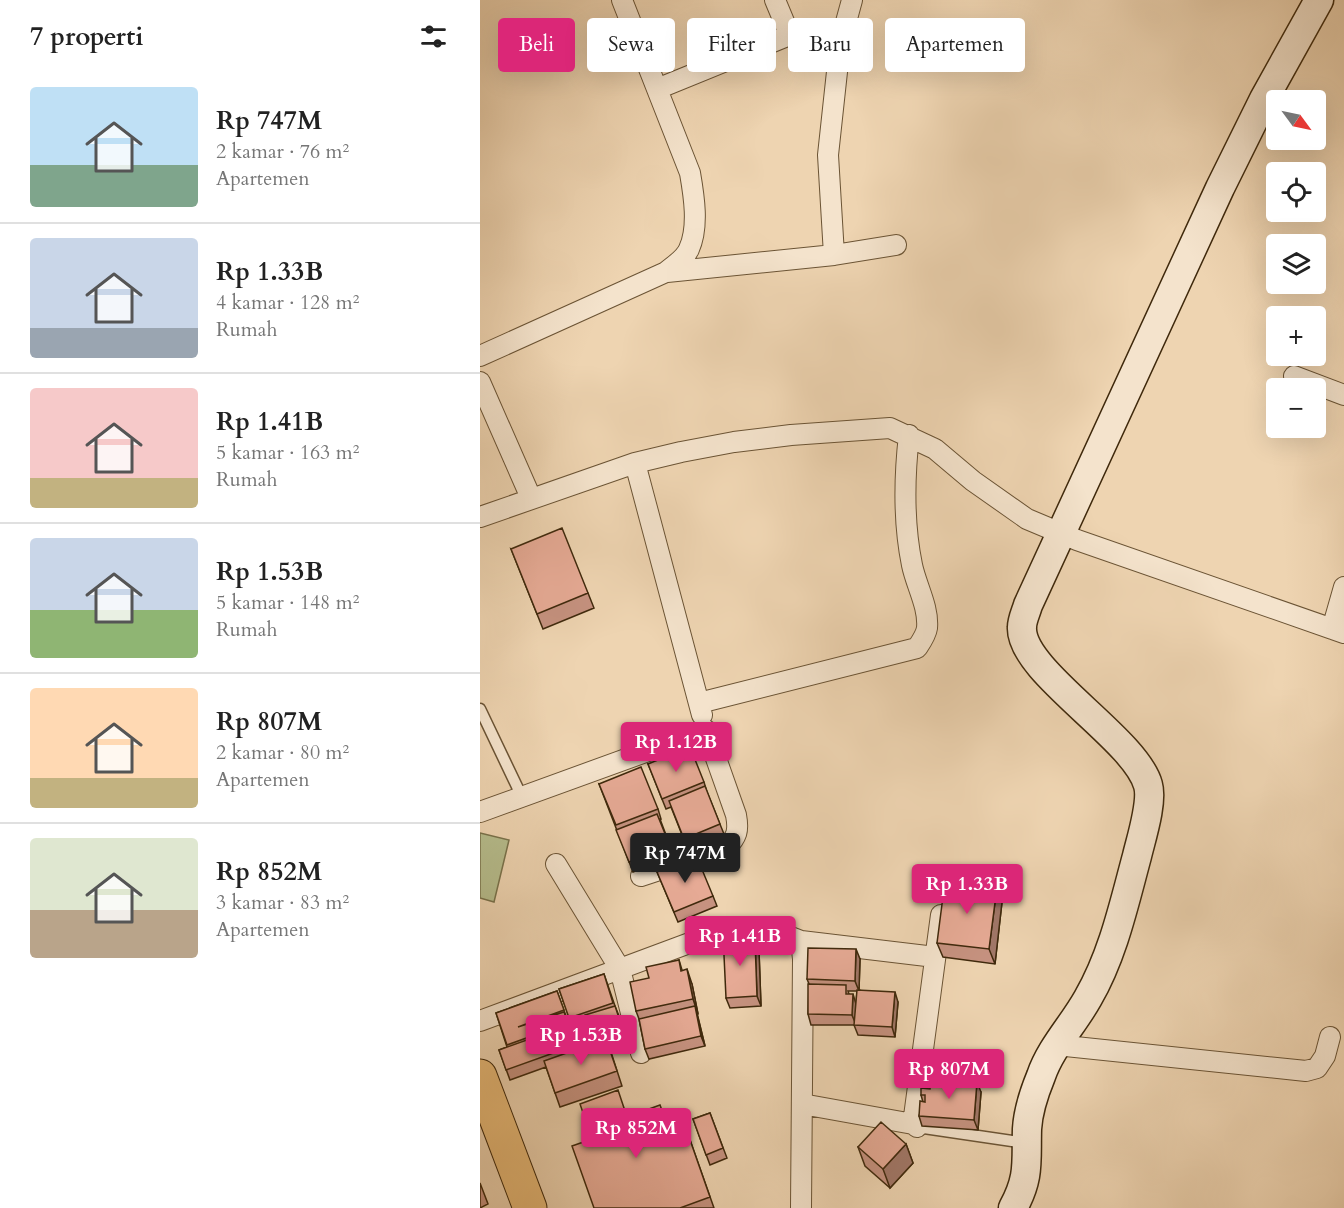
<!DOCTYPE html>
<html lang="id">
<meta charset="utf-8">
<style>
body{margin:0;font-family:Cardo,serif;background:#f2f2f2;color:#222;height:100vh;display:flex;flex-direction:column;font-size:22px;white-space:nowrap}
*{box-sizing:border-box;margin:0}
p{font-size:20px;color:#767676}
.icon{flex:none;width:33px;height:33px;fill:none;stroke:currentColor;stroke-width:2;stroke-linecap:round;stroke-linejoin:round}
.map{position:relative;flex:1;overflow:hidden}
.details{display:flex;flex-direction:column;background:#fff;width:480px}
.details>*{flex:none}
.guide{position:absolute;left:18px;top:18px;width:570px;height:54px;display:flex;gap:12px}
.needle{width:39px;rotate:123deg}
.fabs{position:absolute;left:786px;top:90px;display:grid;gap:12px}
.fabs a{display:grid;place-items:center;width:60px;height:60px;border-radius:6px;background:#fff;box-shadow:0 6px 24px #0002;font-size:30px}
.price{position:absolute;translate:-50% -51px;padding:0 14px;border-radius:6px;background:#db2777;color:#fff;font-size:20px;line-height:39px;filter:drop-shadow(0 2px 3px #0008)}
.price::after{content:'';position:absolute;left:50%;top:36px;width:18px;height:14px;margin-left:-9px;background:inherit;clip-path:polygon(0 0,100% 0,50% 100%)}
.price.on{background:#222;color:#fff}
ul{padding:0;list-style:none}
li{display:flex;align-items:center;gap:18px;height:150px;padding:0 30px}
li+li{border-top:2px solid #e0e0e0}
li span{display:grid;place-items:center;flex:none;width:168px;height:120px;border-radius:6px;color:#555}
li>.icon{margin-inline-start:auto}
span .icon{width:72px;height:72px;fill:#fffc;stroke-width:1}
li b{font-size:26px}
h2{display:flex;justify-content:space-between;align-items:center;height:72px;padding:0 30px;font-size:26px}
.chip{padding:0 21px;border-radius:6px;background:#fff;box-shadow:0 6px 24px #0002;font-size:21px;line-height:54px}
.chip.on{background:#db2777;color:#fff}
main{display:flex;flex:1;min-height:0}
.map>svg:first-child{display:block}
</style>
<main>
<section class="details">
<h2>7 properti<svg class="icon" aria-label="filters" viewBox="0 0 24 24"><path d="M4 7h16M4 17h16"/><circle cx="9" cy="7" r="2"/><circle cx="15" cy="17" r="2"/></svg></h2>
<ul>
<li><span style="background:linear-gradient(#bfe0f5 65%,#7fa58c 0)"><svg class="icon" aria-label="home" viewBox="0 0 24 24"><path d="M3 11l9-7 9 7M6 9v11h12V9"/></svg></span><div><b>Rp 747M</b><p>2 kamar · 76 m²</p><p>Apartemen</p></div></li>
<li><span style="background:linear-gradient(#c9d6e8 75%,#9aa5b1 0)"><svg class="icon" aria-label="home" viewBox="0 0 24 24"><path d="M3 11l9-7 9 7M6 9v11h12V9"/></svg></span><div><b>Rp 1.33B</b><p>4 kamar · 128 m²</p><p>Rumah</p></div></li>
<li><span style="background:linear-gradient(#f6c9c9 75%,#c2b280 0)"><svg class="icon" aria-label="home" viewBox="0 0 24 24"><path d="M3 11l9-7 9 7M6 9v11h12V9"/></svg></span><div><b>Rp 1.41B</b><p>5 kamar · 163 m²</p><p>Rumah</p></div></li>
<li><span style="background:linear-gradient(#c9d6e8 60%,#8fb573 0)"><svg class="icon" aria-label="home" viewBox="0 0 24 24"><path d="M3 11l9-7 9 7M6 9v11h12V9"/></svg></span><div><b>Rp 1.53B</b><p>5 kamar · 148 m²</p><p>Rumah</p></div></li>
<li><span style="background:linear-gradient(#ffd9b3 75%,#c2b280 0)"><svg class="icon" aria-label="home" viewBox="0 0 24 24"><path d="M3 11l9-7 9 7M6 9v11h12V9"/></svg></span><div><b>Rp 807M</b><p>2 kamar · 80 m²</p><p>Apartemen</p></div></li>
<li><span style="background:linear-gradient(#dfe7d0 60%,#b9a48a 0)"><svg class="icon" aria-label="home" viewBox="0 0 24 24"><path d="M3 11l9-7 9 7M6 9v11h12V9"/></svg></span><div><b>Rp 852M</b><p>3 kamar · 83 m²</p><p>Apartemen</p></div></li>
</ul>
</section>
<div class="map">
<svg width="864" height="1208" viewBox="0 0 864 1208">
<rect width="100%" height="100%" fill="#eed4b1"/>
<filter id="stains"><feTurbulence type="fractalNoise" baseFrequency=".00333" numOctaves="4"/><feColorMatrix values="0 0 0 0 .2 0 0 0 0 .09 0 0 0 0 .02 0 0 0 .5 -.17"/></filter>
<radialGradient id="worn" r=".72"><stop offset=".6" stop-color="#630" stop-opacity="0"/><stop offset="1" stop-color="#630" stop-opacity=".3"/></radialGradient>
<path fill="#b6bd8d" stroke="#7a734c" stroke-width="1.5" d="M0,833l29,7 -15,62 -14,-4z"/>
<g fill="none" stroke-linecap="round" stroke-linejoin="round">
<g stroke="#6b5435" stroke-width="13">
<path id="lane" d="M0,709l42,88
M437,1127l109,16"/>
</g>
<g stroke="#6b5435" stroke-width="22">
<path id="street" d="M295,0l15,36
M177,89l140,-57 12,2 31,10
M354,255l62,-10
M187,272l167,-17 -6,-100 12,-111 12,-44
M0,356l186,-84c8,-7 19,-13 23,-23 10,-22 5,-53 1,-76l-68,-173
M814,376l50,19
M0,382l51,116
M155,463l67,252
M0,517l155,-54 46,-11 53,-10 57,-7 99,-7 45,21 38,32 54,38 50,21 267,93
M852,629l12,-42
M219,703l218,-55c4,-6 9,-13 10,-20 2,-21 -11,-43 -15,-63 -9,-44 -8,-86 -3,-130
M0,812l226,-82 30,85c3,16 1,22 -10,33l-85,28
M76,864l64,105 21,84
M321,941l134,16
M0,1021l239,-89 26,-5 33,5 23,9 2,18 -2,249
M576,1045l250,26 11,-3 8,-12 5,-19
M322,1104l111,20 4,3
M433,1124l28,-209"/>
</g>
<g stroke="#3f290c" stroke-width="31">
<path id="secondary" d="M533,1208c17,-31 13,-46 14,-79 1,-18 7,-36 14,-53 10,-29 32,-51 47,-78 25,-43 36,-94 49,-142 4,-17 16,-54 11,-71 -13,-47 -129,-114 -126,-158 0,-7 4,-15 6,-22l192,-417 44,-89 55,-99"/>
</g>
<g stroke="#3f290c" stroke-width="35">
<path id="highway" d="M0,1076l50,132"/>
</g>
<use href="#lane" stroke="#f4e3cc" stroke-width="10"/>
<use href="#street" stroke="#f4e3cc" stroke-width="20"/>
<use href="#secondary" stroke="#f4e3cc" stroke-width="28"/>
<use href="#highway" stroke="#e7ba78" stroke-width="33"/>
</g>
<path fill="#c69280" stroke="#3f290c" stroke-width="1.5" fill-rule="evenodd" d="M31,549l77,44 6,15 -51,21z
M168,764l56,18 3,10 17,42 -36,16 -17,-43 -5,2z
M119,784l59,25 3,10h-1l14,37 -41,16z
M177,872l56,24 4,10 -39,16z
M517,887l5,15 -7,62 -52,-7 -6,-14z
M279,951l2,55 -31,2 -4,-10z
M380,959l-1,31 39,12 -3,35 -37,-2 -4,-10h-43l-3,-11 1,-30 -2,-5zM368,991h9l-1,13 -7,-10z
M199,960l3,10 10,14 6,30h-1l8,32 -56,13 -4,-10 -6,-30 -3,-8 13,-33z
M124,974l11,32 4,10 9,27 -18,6 12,37 -62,21 -14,-40 -36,13 -11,-30 8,-3 -11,-34 61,-22 14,39 20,15 2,-1 -6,-21 -14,5 -14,-39zM91,1033l6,17h-2l-6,-16z
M450,1089l51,3 -3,38 -56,-4 -3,-10 4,-14 -2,-7z
M230,1113l17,45 -17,7 -17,-46z
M147,1117l47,26 15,-6 25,71h-120l-2,-69z
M426,1144l7,19 -23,25 -25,-22 -7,-19z
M0,1183l8,21 -8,4z"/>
<path fill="#a17768" stroke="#3f290c" stroke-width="1.5" d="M517,887l5,15 -7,62 -6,-15z
M275,940l4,11 2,55 -4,-10z
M376,949l4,10 -1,32 -4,-10z
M207,969l5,15 6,30 -5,-15z
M415,992l3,10 -3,35 -3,-10z
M373,994l3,10v21l-4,-10z
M215,1006l3,11 7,29 -4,-10z
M497,1082l4,10 -3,38 -4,-10z
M426,1144l7,19 -23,25 -7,-19z"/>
<path fill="#e6aa95" stroke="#3f290c" stroke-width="1.5" d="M82,528l26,65 -51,21 -26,-65z
M210,747l14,35 -42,17 -14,-35z
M161,767l17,42 -42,16 -17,-41z
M225,786l15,38 -36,15 -15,-38z
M177,814l13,32 -41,16 -13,-32z
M216,855l17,41 -39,16 -17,-40z
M465,881l52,6 -8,62 -52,-6z
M243,934h12l1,7 19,-1 2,56 -31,2z
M328,948l48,1 -1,32 -48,-2z
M199,960l2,11 6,-2 6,30 -57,12 -6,-29 19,-4 -3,-11z
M124,974l9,29 -44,15 -10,-29z
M328,984l38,1v9h7l-1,21 -44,-1z
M377,990l38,2 -3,35 -38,-2z
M77,991l7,19 -46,17 46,-15 4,11 -61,22 -11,-32z
M135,1006l9,27 -31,10 -8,-28z
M215,1006l6,30 -56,13 -6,-30z
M104,1025l7,20 -14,5 -7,-20z
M86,1026l7,20 -67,24 -7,-20z
M126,1039l11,32 -62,22 -11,-32z
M451,1079l46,3 -3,38 -55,-4 1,-15 5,1v-7h-4v-7l9,1z
M138,1090l9,27 33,-12 14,38 15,-6 21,60 -30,11h-86l-22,-62 20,-7 -12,-35z
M230,1113l13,35 -17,7 -13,-36z
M401,1122l25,22 -23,25 -25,-22z"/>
<rect width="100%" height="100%" filter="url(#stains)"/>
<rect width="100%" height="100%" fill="url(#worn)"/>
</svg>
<div class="fabs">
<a><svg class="needle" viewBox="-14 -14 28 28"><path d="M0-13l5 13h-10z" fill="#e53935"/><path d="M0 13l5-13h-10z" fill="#767676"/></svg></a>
<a><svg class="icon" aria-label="locate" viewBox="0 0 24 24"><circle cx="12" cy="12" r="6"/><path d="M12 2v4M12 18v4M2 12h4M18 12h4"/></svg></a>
<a><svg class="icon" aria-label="layers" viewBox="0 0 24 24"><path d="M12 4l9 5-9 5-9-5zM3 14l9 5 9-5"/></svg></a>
<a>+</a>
<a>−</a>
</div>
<b class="price" style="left:196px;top:773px">Rp 1.12B</b>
<b class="price on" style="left:205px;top:884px">Rp 747M</b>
<b class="price" style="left:487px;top:915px">Rp 1.33B</b>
<b class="price" style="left:260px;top:967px">Rp 1.41B</b>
<b class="price" style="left:101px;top:1066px">Rp 1.53B</b>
<b class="price" style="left:469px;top:1100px">Rp 807M</b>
<b class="price" style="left:156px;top:1159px">Rp 852M</b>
<div class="guide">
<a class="chip on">Beli</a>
<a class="chip">Sewa</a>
<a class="chip">Filter</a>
<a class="chip">Baru</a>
<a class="chip">Apartemen</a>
</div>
</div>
</main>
